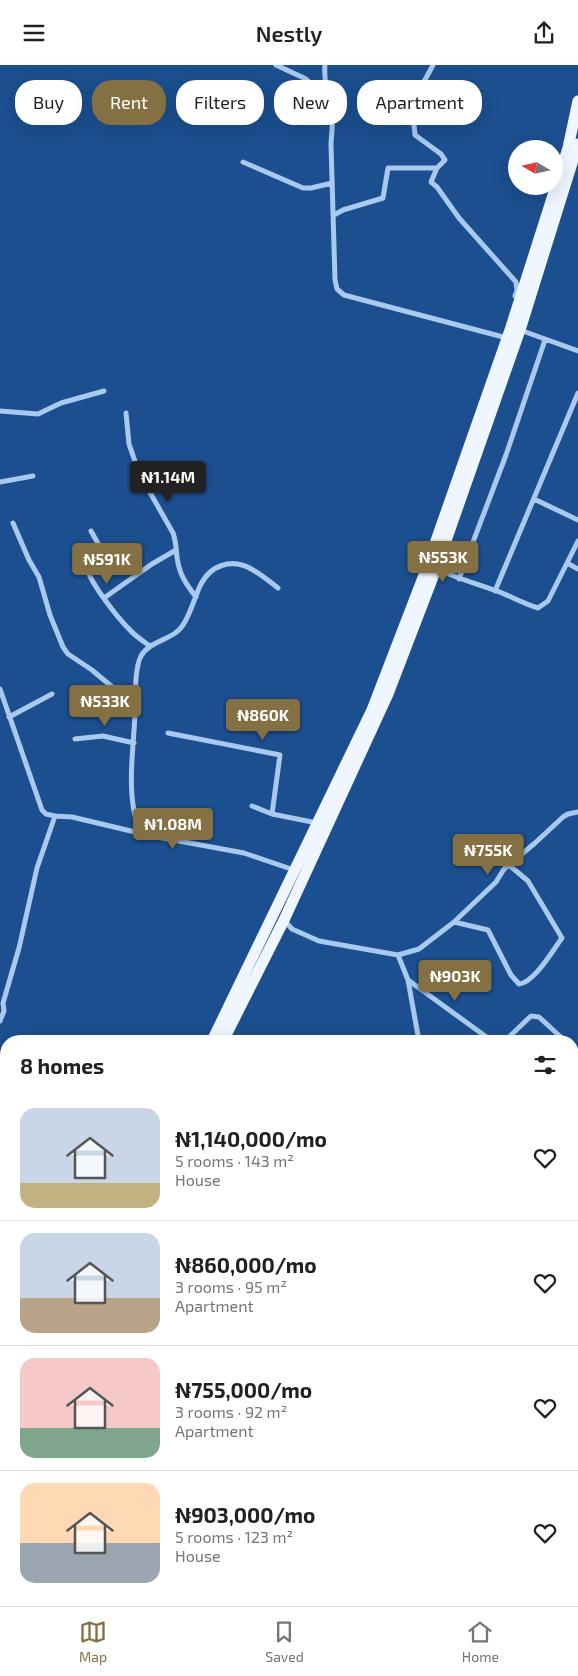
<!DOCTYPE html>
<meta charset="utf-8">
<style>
body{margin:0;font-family:"Exo 2",sans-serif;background:#f6f6f6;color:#202124;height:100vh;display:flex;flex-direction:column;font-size:19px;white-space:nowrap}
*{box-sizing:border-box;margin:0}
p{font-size:16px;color:#757577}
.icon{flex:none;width:28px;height:28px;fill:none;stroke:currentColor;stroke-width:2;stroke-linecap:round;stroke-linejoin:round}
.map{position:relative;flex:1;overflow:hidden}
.drawer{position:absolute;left:0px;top:970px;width:579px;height:571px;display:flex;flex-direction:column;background:#fff;border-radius:20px 20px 0 0;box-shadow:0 5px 20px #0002}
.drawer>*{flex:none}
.guide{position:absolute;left:15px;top:15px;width:549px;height:45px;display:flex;gap:10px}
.needle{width:32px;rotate:279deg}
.buttons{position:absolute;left:508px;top:75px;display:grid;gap:10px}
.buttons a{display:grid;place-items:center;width:55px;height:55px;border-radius:50%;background:#fff;box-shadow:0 5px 20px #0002;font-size:25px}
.price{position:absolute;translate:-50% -42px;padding:0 11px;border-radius:5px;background:#847042;color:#fff;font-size:16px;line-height:32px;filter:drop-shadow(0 1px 2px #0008)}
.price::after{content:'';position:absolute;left:50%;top:30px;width:15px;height:11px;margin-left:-8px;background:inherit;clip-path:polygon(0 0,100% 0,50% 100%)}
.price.current{background:#222;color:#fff}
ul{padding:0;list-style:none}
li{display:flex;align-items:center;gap:15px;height:125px;padding:0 20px}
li+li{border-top:1px solid #e0e0e0}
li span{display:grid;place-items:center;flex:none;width:140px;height:100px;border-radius:15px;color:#555}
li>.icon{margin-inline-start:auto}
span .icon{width:60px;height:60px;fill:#fffc;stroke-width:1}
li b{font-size:21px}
h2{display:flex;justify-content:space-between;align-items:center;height:60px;padding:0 20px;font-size:21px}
.chip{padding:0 18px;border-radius:20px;background:#fff;box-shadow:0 5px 20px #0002;font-size:18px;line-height:45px}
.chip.current{background:#847042;color:#fff}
header{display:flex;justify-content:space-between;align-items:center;height:65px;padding:0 20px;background:#fff;font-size:22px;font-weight:600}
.tabs{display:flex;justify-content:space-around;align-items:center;height:70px;border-top:1px solid #e0e0e0;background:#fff;font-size:14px;color:#757577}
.tabs a{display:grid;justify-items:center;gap:2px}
.tabs .current{color:#847042}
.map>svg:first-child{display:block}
</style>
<header><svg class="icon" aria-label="menu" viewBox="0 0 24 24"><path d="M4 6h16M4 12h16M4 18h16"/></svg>Nestly<svg class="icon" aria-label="share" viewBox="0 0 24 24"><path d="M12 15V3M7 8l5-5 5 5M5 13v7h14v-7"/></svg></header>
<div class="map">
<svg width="578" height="1541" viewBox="0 0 578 1541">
<rect width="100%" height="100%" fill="#1b4f8f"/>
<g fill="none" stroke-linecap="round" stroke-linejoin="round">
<path stroke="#a9c9ee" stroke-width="5" d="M276,0l30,14 21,19
M325,0c-2,20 5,37 7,56 1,7 -1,16 -1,24l4,135 2,9 7,6 163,43
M433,0l-21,39 3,31 26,19 4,6 -8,8 -6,14 6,5 22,31 57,64 1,8 -2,6
M243,97l60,26h8l21,-5
M334,150l9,-5 40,-12 5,-30h49
M520,265l58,21
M0,346l38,3 23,-11 43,-12
M126,348l3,31 10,29 34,60c3,8 3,15 4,24 2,17 9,27 19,40
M0,417l33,-6
M534,434l44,21
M13,458l16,37 10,17 11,38 13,32 5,7 24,16 44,37
M91,466l13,23 -1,3 -14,8 -2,3c3,15 31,50 42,61 6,7 14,12 21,17
M567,498l11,6
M436,504c21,9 44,16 66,24 12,5 23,11 36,15l10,-7 30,-60
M459,514l47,-124 39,-115
M495,526l83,-198
M104,533l48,-34 24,-14
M0,624l42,121 4,4 9,2 17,1 80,19 92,17 50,17
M9,652l43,-23
M168,668l112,22 -8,59
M75,674l28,-3 31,7
M252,741l20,8 45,9
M140,768c-2,-7 -5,-15 -6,-22 -6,-32 0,-67 1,-99 1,-16 -1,-42 6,-56 9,-16 33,-16 42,-31 8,-12 11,-26 17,-39 10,-21 32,-29 53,-16 9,5 17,12 25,18
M284,855l8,9 27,12 79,14 10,25 11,61
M454,857l34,8 23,45 8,9c15,-1 34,-34 43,-46l-34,-57 -19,-16
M398,890l21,-6 35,-27 42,-40 8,-13 31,-26 28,-26 5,-3 10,-2
M408,915l84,61
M0,956l4,-10 -1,-8 16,-55 18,-80 18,-52
M507,976l3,-5 21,-20 8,1 26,24
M572,983l6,5
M0,1066l6,2
M572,1085l6,4
M572,1160l6,-8
M572,1211l6,-8
M572,1275l6,2
M572,1305l6,-5
M0,1330l6,3
M0,1415l6,2
M572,1484l6,19
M302,1535l3,6
M370,1535l1,6
M408,1535l1,6
M2,1541l4,-19
M468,1541l7,-6
M533,1541l3,-6"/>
<path stroke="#f0f6ff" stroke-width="11" d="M212,976l160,-331 52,-135 87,-248 57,-179 10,-47
M223,976l61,-121 104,-226 48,-125 84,-239 58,-186
M79,1541l1,-6
M89,1541l1,-6"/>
</g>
</svg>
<div class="buttons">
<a><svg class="needle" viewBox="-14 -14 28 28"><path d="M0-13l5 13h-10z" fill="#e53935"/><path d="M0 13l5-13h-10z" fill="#757577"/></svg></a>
</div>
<b class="price current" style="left:168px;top:438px">₦1.14M</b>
<b class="price" style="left:443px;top:518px">₦553K</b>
<b class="price" style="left:107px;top:520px">₦591K</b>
<b class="price" style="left:105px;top:662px">₦533K</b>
<b class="price" style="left:263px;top:676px">₦860K</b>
<b class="price" style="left:173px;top:785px">₦1.08M</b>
<b class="price" style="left:488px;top:811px">₦755K</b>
<b class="price" style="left:455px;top:937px">₦903K</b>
<div class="guide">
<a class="chip">Buy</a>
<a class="chip current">Rent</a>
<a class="chip">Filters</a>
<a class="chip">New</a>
<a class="chip">Apartment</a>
</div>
<section class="drawer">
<h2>8 homes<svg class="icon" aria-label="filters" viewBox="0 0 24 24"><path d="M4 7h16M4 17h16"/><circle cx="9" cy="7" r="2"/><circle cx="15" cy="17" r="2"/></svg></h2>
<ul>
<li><span style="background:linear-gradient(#c9d6e8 75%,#c2b280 0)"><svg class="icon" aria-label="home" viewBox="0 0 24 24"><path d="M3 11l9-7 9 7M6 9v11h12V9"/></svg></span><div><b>₦1,140,000/mo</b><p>5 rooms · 143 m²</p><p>House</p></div><svg class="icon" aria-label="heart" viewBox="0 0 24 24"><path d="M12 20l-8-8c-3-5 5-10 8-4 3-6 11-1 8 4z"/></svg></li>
<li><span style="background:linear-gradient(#c9d6e8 65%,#b9a48a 0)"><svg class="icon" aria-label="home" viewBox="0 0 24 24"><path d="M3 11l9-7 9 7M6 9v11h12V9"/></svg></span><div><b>₦860,000/mo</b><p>3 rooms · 95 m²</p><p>Apartment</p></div><svg class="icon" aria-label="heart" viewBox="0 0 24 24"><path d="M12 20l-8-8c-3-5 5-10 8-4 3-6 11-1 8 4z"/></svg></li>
<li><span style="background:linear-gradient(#f6c9c9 70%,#7fa58c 0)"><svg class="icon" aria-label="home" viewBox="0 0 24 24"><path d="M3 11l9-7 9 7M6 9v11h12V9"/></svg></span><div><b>₦755,000/mo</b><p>3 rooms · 92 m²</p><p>Apartment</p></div><svg class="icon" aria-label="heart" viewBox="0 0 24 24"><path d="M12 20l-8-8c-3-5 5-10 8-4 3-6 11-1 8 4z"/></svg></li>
<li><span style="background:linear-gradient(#ffd9b3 60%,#9aa5b1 0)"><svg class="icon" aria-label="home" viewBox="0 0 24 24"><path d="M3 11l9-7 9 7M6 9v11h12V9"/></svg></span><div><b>₦903,000/mo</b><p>5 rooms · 123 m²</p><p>House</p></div><svg class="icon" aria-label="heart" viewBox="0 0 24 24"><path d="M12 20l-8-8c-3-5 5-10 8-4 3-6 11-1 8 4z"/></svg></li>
</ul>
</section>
</div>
<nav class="tabs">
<a class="current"><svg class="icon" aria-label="map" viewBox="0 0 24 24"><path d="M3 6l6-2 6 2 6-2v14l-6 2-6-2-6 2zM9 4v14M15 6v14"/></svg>Map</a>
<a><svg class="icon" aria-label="saved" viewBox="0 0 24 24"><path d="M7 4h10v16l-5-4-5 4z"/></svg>Saved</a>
<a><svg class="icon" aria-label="home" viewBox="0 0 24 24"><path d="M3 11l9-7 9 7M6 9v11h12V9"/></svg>Home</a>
</nav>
